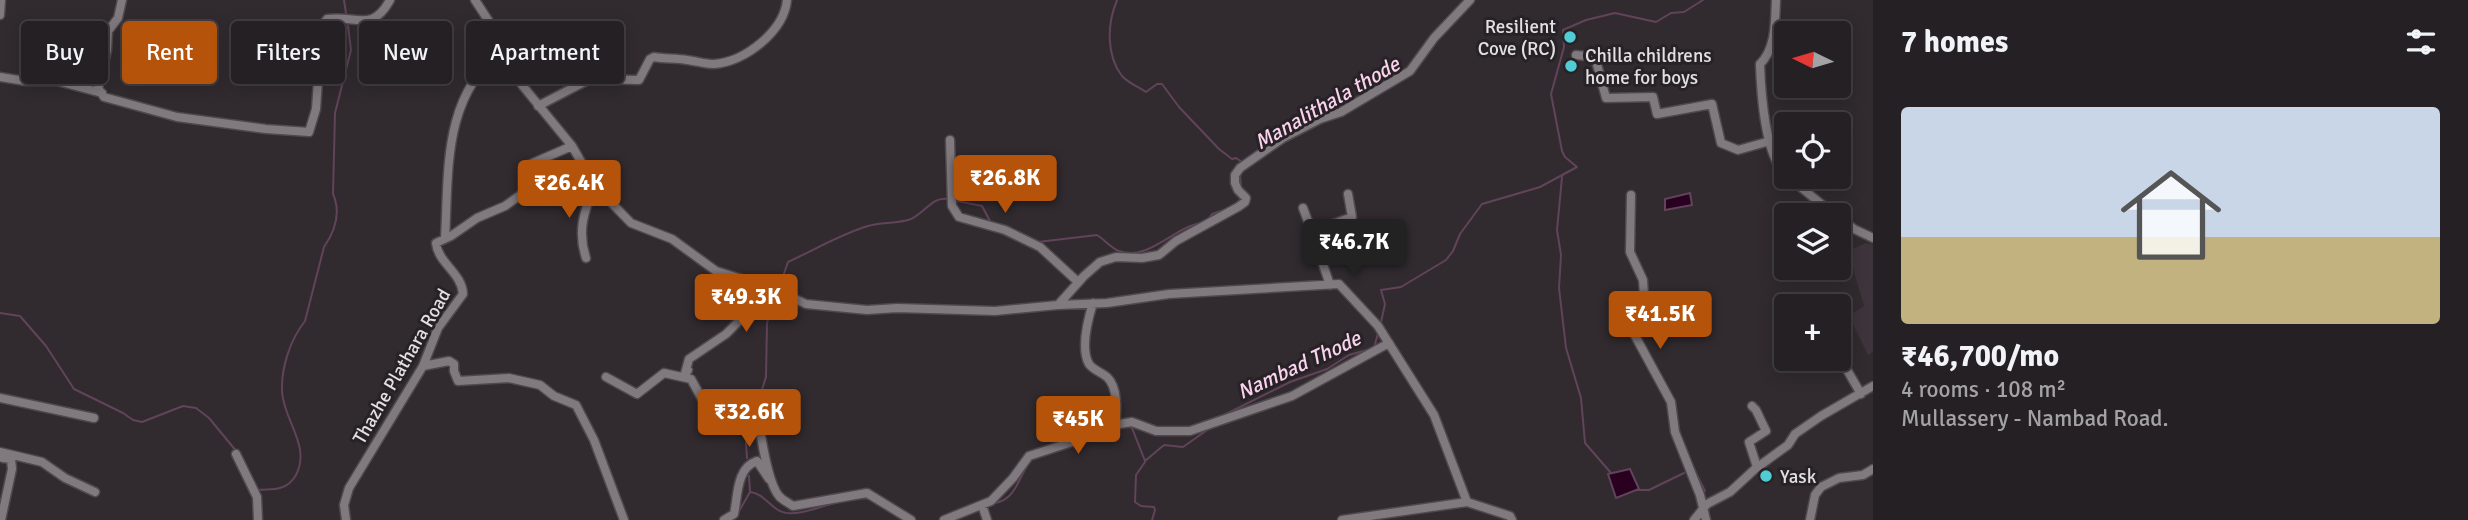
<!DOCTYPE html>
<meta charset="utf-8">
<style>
body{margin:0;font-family:Signika,sans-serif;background:#2d282b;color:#f1f3f6;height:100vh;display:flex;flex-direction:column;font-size:26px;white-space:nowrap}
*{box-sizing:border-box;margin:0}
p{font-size:23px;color:#a3a3a6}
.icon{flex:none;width:38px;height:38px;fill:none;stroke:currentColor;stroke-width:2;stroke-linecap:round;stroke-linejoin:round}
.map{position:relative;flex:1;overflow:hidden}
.sheet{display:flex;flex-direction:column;background:#252023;width:595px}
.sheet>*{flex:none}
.hud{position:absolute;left:21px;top:21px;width:665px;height:63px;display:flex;gap:14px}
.needle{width:46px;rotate:275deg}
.buttons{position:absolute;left:1774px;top:21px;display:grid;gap:14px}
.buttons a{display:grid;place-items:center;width:77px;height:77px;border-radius:7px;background:#252023;box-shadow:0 4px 18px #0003,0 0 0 2px #423e41;font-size:35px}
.price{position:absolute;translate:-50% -60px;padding:0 16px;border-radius:7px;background:#b45309;color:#fff;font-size:23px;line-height:46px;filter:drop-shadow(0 2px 4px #0008)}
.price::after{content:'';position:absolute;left:50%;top:42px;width:21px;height:16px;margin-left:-10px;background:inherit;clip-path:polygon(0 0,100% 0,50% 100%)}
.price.active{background:#222;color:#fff}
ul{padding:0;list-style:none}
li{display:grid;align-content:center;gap:14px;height:371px;padding:0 28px}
li span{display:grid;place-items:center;height:217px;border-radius:7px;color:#555}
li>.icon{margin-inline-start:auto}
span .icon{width:126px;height:126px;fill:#fffc;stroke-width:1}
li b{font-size:30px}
h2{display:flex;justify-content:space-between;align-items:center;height:84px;padding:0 28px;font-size:30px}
.chip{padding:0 24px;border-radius:7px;background:#252023;box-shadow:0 4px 18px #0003,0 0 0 2px #423e41;font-size:24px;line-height:63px}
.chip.active{background:#b45309;color:#fff}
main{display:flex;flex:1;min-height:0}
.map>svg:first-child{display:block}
</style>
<main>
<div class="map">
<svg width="1873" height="520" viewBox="0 0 1873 520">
<rect width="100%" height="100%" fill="#312b2f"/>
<path fill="#3e343b" d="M1866,243l7,2v107l-5,3 -19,-39 15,-10 -16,-55z"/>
<path fill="#290020" stroke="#61435a" stroke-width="2" d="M1690,193l2,12 -27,5v-11z
M1630,469l9,20 -23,9 -8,-24z"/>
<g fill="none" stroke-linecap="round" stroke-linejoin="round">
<path stroke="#61435a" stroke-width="2" d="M344,0l2,13
M1117,0c-10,24 -11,55 5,76 6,7 17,11 24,16l11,-8h5l17,23 40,42 13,10 4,-1 6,4
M1369,100l31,-19
M1277,147l19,-11
M1240,174l1,12
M1562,177l-5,53 4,25 -2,33 7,60 15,50 4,45 26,30
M957,201l25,5 8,15
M1208,219l4,-5 12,-4
M1001,233l14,6
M1038,242l59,-7c8,5 14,13 22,16 29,11 55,-24 82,-28
M780,285l8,-23c26,-12 53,-28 80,-36 13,-4 30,-2 43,-7 14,-6 21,-23 37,-20
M0,313l20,3 26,30 28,43 49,24 10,7 9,2 41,-16 13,2 13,10 28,34
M1381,322l4,-18 -4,-14 20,-3 45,-27 7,-9 7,-17 22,-30 58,-17 37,-20 -12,-10 -3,-6 -11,-57 13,-47 -1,-17 23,-10 29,-7 41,9 15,-9 13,-1 19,-12
M760,396l6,-19 1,-54 9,-27
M1222,416l68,-34 37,-13 22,-14 25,-7 4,-15
M1128,426l4,2 13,33 19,-16 19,2 27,-19
M1067,447l19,-5 21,-12
M747,458l-1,-15 7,-24
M1145,462l-9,13 -1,27 6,4 13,1 1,3 -3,10
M247,468l13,27
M1694,469l11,22
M749,476l1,15
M258,490c7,-1 15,0 22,-2 8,-2 12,-6 16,-13 15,-29 -12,-54 -14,-83 -1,-24 8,-52 23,-71l19,-74c11,-16 17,-35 9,-53l2,-81 16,-63 -3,-24
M1636,490h13l35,-17
M860,498l11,1
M995,503c23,-4 24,-30 37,-44
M1708,509l2,11
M738,513l12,-21c12,1 18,12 28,18 14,9 41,-3 56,-7"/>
<g stroke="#4e494c" stroke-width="11">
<path id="street" d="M122,0l-4,18 -10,13 -1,19 -9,38 6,9 73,20 89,12 43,3 7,-23 6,-83 5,-7c30,-4 45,14 63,-19
M475,0l15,23 32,62 50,61 23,40 36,37 41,16 44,32 58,18 32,15 61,6 30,-2 98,3 63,-6 26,-29 16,-14 16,-5 26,1 17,-3 17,-14 62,-34 7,-5 1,-4 -8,-8 -3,-7v-8l5,-7 43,-30 37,-19 21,-7 69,-41 24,-33 36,-38
M1776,0c-1,21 0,49 -16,64 1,28 5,94 27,112
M0,15l1,-15
M1576,55l19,2 11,41 47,-1 4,17 55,-10 9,39 17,7 32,-9
M0,77l25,4h32l45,12
M538,106l52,-27 49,1 11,-21 4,-2c11,2 22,1 33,3 9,1 18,4 27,4 31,-2 70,-33 73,-64
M950,140l2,66 7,11 46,13 35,17 38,35
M1788,177l47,38
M1631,195l-1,57 13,28 1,15 -13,24 2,13 38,70 4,30 25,63 6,25
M1303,208l9,24
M1839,218l15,11 19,9
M445,238c4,-68 -3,-141 58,-189
M586,258c-9,-27 -2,-48 9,-72
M1330,285l-18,-53 40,-15 -4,-23
M1093,303c-5,16 -13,45 -4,61 4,6 12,8 18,13 11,10 10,34 8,48
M1058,305l49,-2 62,-9 170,-10 39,42 56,89 33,87 43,14 2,4
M1839,356l22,38
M423,366l26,-5 5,3v7l4,10 51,-3 31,7 14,11 22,9 18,35 30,80
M688,370l-4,7 5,-18 37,-25 13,-13 5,-41
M606,377l31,17 27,-21 27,6 11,20 16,12 16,-12 22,4c3,20 10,78 23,93 3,4 10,7 14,10l74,-13 44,27
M0,398l94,20
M1752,406l4,4 10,21 -17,11 8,25
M0,452l42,10 23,16 30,14
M236,454l21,43 1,23
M982,505l5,15
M1,520l11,-51 -1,-10 -8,-1
M346,520l-2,-15 5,-17 74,-122 15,-38 25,-34c-1,-21 -25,-31 -27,-51l15,-7 26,-18 28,-12 21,-15 2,-5 -5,-14 3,-6 46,-20
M724,520l10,-6c4,-18 2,-46 23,-53l12,18
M944,520l47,-19 22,-23 16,-22 52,-17 26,-13 25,-4 24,9h34l102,-35 97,-53
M1342,520l125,-18
M1694,520l13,-16 23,-12 25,-23 33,-24 7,-11 26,-18 52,-30
M1810,520l5,-25 6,-8 18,-9 24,-3 10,-6"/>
</g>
<use href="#street" stroke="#80797e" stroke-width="8"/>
</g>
<g fill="#51ccd4" stroke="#272226" stroke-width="2.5">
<circle cx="1570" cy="37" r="7"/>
<circle cx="1571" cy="66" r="7"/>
<circle cx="1766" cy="476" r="7"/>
</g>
<g text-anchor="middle" stroke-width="6" stroke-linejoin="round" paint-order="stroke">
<g font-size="19" fill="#e3dfe2" stroke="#272226" text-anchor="start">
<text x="1556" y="33" text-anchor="end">Resilient<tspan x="1556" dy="22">Cove (RC)</tspan></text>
<text x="1585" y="62">Chilla childrens<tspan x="1585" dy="22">home for boys</tspan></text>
<text x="1780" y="483">Yask</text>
</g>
<g font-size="19" fill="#e3dfe2" stroke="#272226">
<text transform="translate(401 366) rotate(-60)" y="7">Thazhe Plathara Road</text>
</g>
<g font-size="21" font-style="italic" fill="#fbd3ee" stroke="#272226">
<text transform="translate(1327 103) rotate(-30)" y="7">Manalithala thode</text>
<text transform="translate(1299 365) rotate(-25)" y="7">Nambad Thode</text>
</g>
</g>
</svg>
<div class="buttons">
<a><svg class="needle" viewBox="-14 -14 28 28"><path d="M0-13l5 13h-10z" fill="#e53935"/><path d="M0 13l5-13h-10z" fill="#a3a3a6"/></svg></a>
<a><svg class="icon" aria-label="locate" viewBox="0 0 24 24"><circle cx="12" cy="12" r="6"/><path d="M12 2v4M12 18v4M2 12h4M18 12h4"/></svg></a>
<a><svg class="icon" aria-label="layers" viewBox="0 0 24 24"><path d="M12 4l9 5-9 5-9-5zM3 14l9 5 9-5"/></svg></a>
<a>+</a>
</div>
<b class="price" style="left:1005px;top:215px">₹26.8K</b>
<b class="price" style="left:569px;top:220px">₹26.4K</b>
<b class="price active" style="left:1354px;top:279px">₹46.7K</b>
<b class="price" style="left:746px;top:334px">₹49.3K</b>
<b class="price" style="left:1660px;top:351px">₹41.5K</b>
<b class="price" style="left:749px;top:449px">₹32.6K</b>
<b class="price" style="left:1078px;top:456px">₹45K</b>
<div class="hud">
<a class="chip">Buy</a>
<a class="chip active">Rent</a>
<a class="chip">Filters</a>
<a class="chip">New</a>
<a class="chip">Apartment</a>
</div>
</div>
<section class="sheet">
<h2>7 homes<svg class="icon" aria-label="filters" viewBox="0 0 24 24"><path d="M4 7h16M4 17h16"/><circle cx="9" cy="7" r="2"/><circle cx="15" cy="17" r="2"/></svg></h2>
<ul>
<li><span style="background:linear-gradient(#c9d6e8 60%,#c2b280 0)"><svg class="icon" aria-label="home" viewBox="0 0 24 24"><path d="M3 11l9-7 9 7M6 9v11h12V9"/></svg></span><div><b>₹46,700/mo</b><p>4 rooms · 108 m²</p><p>Mullassery - Nambad Road.</p></div></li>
</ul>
</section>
</main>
